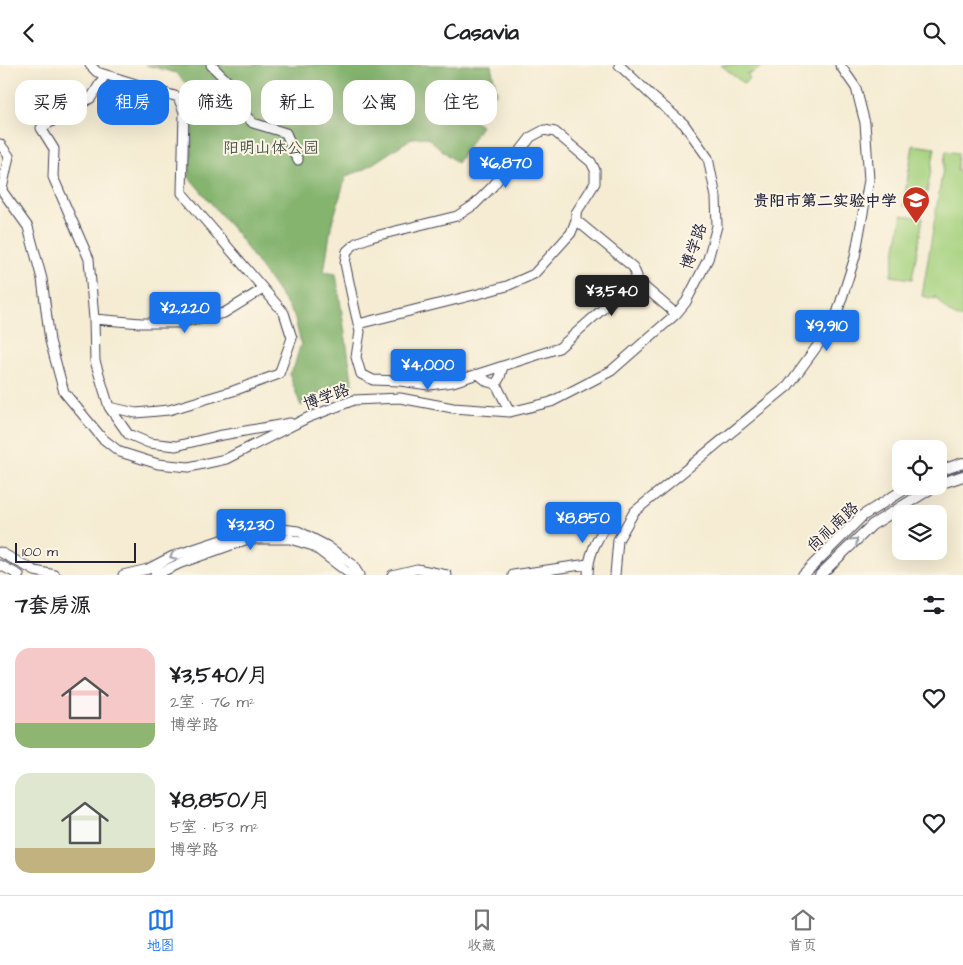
<!DOCTYPE html>
<html lang="zh">
<meta charset="utf-8">
<style>
body{margin:0;font-family:"Architects Daughter","LXGW WenKai TC",sans-serif;background:#f6f6f6;color:#202124;height:100vh;display:flex;flex-direction:column;font-size:19px;white-space:nowrap}
*{box-sizing:border-box;margin:0}
p{font-size:16px;color:#757577}
.icon{flex:none;width:28px;height:28px;fill:none;stroke:currentColor;stroke-width:2;stroke-linecap:round;stroke-linejoin:round}
.map{position:relative;height:510px;overflow:hidden}
.side{display:flex;flex-direction:column;background:#fff;flex:1}
.side>*{flex:none}
.top-card{position:absolute;left:15px;top:15px;width:500px;height:45px;display:flex;gap:10px}
.controls{position:absolute;left:892px;top:375px;display:grid;gap:10px}
.controls a{display:grid;place-items:center;width:55px;height:55px;border-radius:10px;background:#fff;box-shadow:0 5px 20px #0002;font-size:25px}
.scale{position:absolute;left:15px;bottom:12px;width:121px;box-sizing:border-box;padding-left:5px;border:2px solid #22223b;border-top:0;font-size:14px;line-height:18px;white-space:nowrap;color:#22223b;-webkit-text-stroke:4px #fcf5e5;paint-order:stroke}
.price{position:absolute;translate:-50% -42px;padding:0 11px;border-radius:5px;background:#1a73e8;color:#fff;font-size:16px;line-height:32px;filter:drop-shadow(0 1px 2px #0008)}
.price::after{content:'';position:absolute;left:50%;top:30px;width:15px;height:11px;margin-left:-8px;background:inherit;clip-path:polygon(0 0,100% 0,50% 100%)}
.price.on{background:#222;color:#fff}
ul{padding:0;list-style:none}
li{display:flex;align-items:center;gap:15px;height:125px;padding:0 15px}
li span{display:grid;place-items:center;flex:none;width:140px;height:100px;border-radius:15px;color:#555}
li>.icon{margin-inline-start:auto}
span .icon{width:60px;height:60px;fill:#fffc;stroke-width:1}
li b{font-size:21px}
h2{display:flex;justify-content:space-between;align-items:center;height:60px;padding:0 15px;font-size:21px}
.tag{padding:0 18px;border-radius:15px;background:#fff;box-shadow:0 5px 20px #0002;font-size:18px;line-height:45px}
.tag.on{background:#1a73e8;color:#fff}
header{display:flex;justify-content:space-between;align-items:center;height:65px;padding:0 15px;background:#fff;font-size:22px;font-weight:800}
.dock{display:flex;justify-content:space-around;align-items:center;height:70px;border-top:1px solid #e0e0e0;background:#fff;font-size:14px;color:#757577}
.dock a{display:grid;justify-items:center;gap:2px}
.dock .on{color:#1a73e8}
.map>svg:first-child{display:block}
</style>
<header><svg class="icon" aria-label="back" viewBox="0 0 24 24"><path d="M15 5l-7 7 7 7"/></svg>Casavia<svg class="icon" aria-label="search" viewBox="0 0 24 24"><circle cx="10" cy="10" r="6"/><path d="M15 15l6 6"/></svg></header>
<div class="map">
<svg width="963" height="510" viewBox="0 0 963 510">
<rect width="100%" height="100%" fill="#fcf5e5"/>
<filter id="ink" filterUnits="userSpaceOnUse"><feTurbulence type="fractalNoise" baseFrequency=".02" numOctaves="2"/><feDisplacementMap in="SourceGraphic" scale="10" xChannelSelector="R" yChannelSelector="G"/><feConvolveMatrix kernelMatrix="1 2 1 2 8 2 1 2 1" color-interpolation-filters="sRGB"/></filter>
<filter id="wash" filterUnits="userSpaceOnUse"><feTurbulence type="fractalNoise" baseFrequency=".0096" numOctaves="4" result="noise"/><feDisplacementMap in="SourceGraphic" scale="20" xChannelSelector="R" yChannelSelector="G"/><feGaussianBlur stdDeviation="1.12" result="paint"/><feColorMatrix in="noise" values="0 0 0 0 0 0 0 0 0 0 0 0 0 0 0 0 0 1.4 0 .05"/><feComposite in="paint" operator="in"/></filter>
<g filter="url(#wash)">
<rect width="100%" height="100%" fill="#f5ecd3"/>
<path fill="#a5d27f" stroke="#647a5d" d="M721,0h44l-13,8 -6,1 4,3 -6,7z
M913,80l22,3 -11,61 -21,-3z
M946,86l12,2 -1,18 6,-3v150c-12,-1 -21,-12 -28,-22v3l-13,-3z
M902,150l21,3 -11,61 -21,-3z"/>
<path fill="#84b46e" stroke="#536b54" d="M146,0h345l6,28 -21,8 -16,-4 -6,8 27,21 -24,37 -30,-26 -15,1 -49,32 -17,6 -15,51 -7,45 12,2 17,112 -18,-2 -34,22 -12,-32 5,-7 7,-24 -7,-28 -57,-81 -48,-57 3,-36v-51l-16,-17z"/>
</g>
<g filter="url(#ink)">
<g fill="none" stroke-linecap="round" stroke-linejoin="round">
<g stroke="#424052" stroke-width="11">
<path id="minor" d="M90,0l7,7 81,25 6,15 -2,81 102,120 8,25 -13,36 -46,17 -64,19 -33,3 -27,-6
M211,0l15,15 20,36 7,7 33,10c4,8 7,22 12,27
M105,10l-14,23 -50,30 13,21 -1,28 36,82 5,60 1,42 14,46 19,27 21,9 27,3 41,-10 73,-13
M0,79l9,12 -7,33
M0,123l28,39 14,52 8,62 14,51 38,46 18,14 38,12 31,3 37,-8 81,-41 47,-18 46,-2 53,10 57,4 41,-10 60,-31 65,-57 10,-12 22,-43 9,-33 -1,-29 -8,-39 -24,-34 -30,-26 -35,-33
M635,214l41,35
M94,254l47,4h36l47,-10 39,-24
M358,259l120,-30 29,-8 27,-12 37,-41 5,-13v-7l19,-30v-13l-4,-8 -36,-30 -11,-2 -13,7 -38,49 -19,19 -17,11 -86,21 -15,6 -9,8 -2,12 9,43 6,26 -4,25 5,17 12,6 27,1 29,4 24,-3 25,-8 10,8 8,2
M478,309l25,-8
M510,347l-14,-28 4,-7 3,-11 56,-18 65,-58 13,-14 -4,-9 -57,-47
M0,487l35,19 20,4
M0,500l19,10
M123,510l25,-6 25,-13 75,-25 26,-3 24,3 29,15 25,18 7,11
M155,510l26,-12 67,-24h42l23,7 38,29
M392,510l25,-6 30,6
M513,510l75,-11
M588,510c0,-20 9,-36 20,-53
M615,510l3,-35 16,-28 154,-126 46,-63 21,-66 14,-77 -4,-57 -9,-35 -16,-23"/>
</g>
<g stroke="#424052" stroke-width="12">
<path id="major" d="M939,406l24,-8
M939,419l24,-8
M803,510l59,-59 48,-30
M820,510l52,-50 63,-39"/>
</g>
<use href="#minor" stroke="#fff" stroke-width="9"/>
<use href="#major" stroke="#fff" stroke-width="10"/>
</g>
<defs><path id="oneway-chevron" d="M-2-3.5L2.5 0L-2 3.5" fill="none" stroke-width="1.6" stroke-linecap="round" stroke-linejoin="round" transform="scale(1.25)"/></defs>
<g stroke="#9c9ca7">
<use href="#oneway-chevron" transform="translate(855 476) rotate(-44)"/>
<use href="#oneway-chevron" transform="translate(173 491) rotate(157)"/>
</g>
</g>
<defs>
<g id="school-pin" transform="scale(1.4375)"><path d="M0 17L-7.5 6A9.5 9.5 0 1 1 7.5 6Z" fill="#c8321e" stroke="#fcf5e5"/><path d="M0-5L7-2L0 1L-7-2ZM-4 1L0 2.5L4 1V4Q0 6-4 4Z" fill="#fff"/></g>
</defs>
<g fill-rule="evenodd">
<use href="#school-pin" x="916" y="135"/>
</g>
<g text-anchor="middle" stroke-width="4" stroke-linejoin="round" paint-order="stroke">
<g font-size="16" fill="#49574f" stroke="#fcf5e5">
<text x="271" y="88">阳明山体公园</text>
</g>
<g font-size="16" font-weight="bold" fill="#22223b" stroke="#fcf5e5" text-anchor="end">
<text x="897" y="141">贵阳市第二实验中学</text>
</g>
<g font-size="16" fill="#22223b" stroke="#fcf5e5">
<text transform="translate(693 181) rotate(-71)" y="6">博学路</text>
<text transform="translate(326 331) rotate(-20)" y="6">博学路</text>
<text transform="translate(832 461) rotate(-43)" y="6">尚礼南路</text>
</g>
</g>
</svg>
<div class="controls">
<a><svg class="icon" aria-label="locate" viewBox="0 0 24 24"><circle cx="12" cy="12" r="6"/><path d="M12 2v4M12 18v4M2 12h4M18 12h4"/></svg></a>
<a><svg class="icon" aria-label="layers" viewBox="0 0 24 24"><path d="M12 4l9 5-9 5-9-5zM3 14l9 5 9-5"/></svg></a>
</div>
<div class="scale">100 m</div>
<b class="price" style="left:506px;top:124px">¥6,870</b>
<b class="price on" style="left:612px;top:252px">¥3,540</b>
<b class="price" style="left:185px;top:269px">¥2,220</b>
<b class="price" style="left:827px;top:287px">¥9,910</b>
<b class="price" style="left:428px;top:326px">¥4,000</b>
<b class="price" style="left:583px;top:479px">¥8,850</b>
<b class="price" style="left:251px;top:486px">¥3,230</b>
<div class="top-card">
<a class="tag">买房</a>
<a class="tag on">租房</a>
<a class="tag">筛选</a>
<a class="tag">新上</a>
<a class="tag">公寓</a>
<a class="tag">住宅</a>
</div>
</div>
<section class="side">
<h2>7套房源<svg class="icon" aria-label="filters" viewBox="0 0 24 24"><path d="M4 7h16M4 17h16"/><circle cx="9" cy="7" r="2"/><circle cx="15" cy="17" r="2"/></svg></h2>
<ul>
<li><span style="background:linear-gradient(#f6c9c9 75%,#8fb573 0)"><svg class="icon" aria-label="home" viewBox="0 0 24 24"><path d="M3 11l9-7 9 7M6 9v11h12V9"/></svg></span><div><b>¥3,540/月</b><p>2室 · 76 m²</p><p>博学路</p></div><svg class="icon" aria-label="heart" viewBox="0 0 24 24"><path d="M12 20l-8-8c-3-5 5-10 8-4 3-6 11-1 8 4z"/></svg></li>
<li><span style="background:linear-gradient(#dfe7d0 75%,#c2b280 0)"><svg class="icon" aria-label="home" viewBox="0 0 24 24"><path d="M3 11l9-7 9 7M6 9v11h12V9"/></svg></span><div><b>¥8,850/月</b><p>5室 · 153 m²</p><p>博学路</p></div><svg class="icon" aria-label="heart" viewBox="0 0 24 24"><path d="M12 20l-8-8c-3-5 5-10 8-4 3-6 11-1 8 4z"/></svg></li>
</ul>
</section>
<nav class="dock">
<a class="on"><svg class="icon" aria-label="map" viewBox="0 0 24 24"><path d="M3 6l6-2 6 2 6-2v14l-6 2-6-2-6 2zM9 4v14M15 6v14"/></svg>地图</a>
<a><svg class="icon" aria-label="saved" viewBox="0 0 24 24"><path d="M7 4h10v16l-5-4-5 4z"/></svg>收藏</a>
<a><svg class="icon" aria-label="home" viewBox="0 0 24 24"><path d="M3 11l9-7 9 7M6 9v11h12V9"/></svg>首页</a>
</nav>
